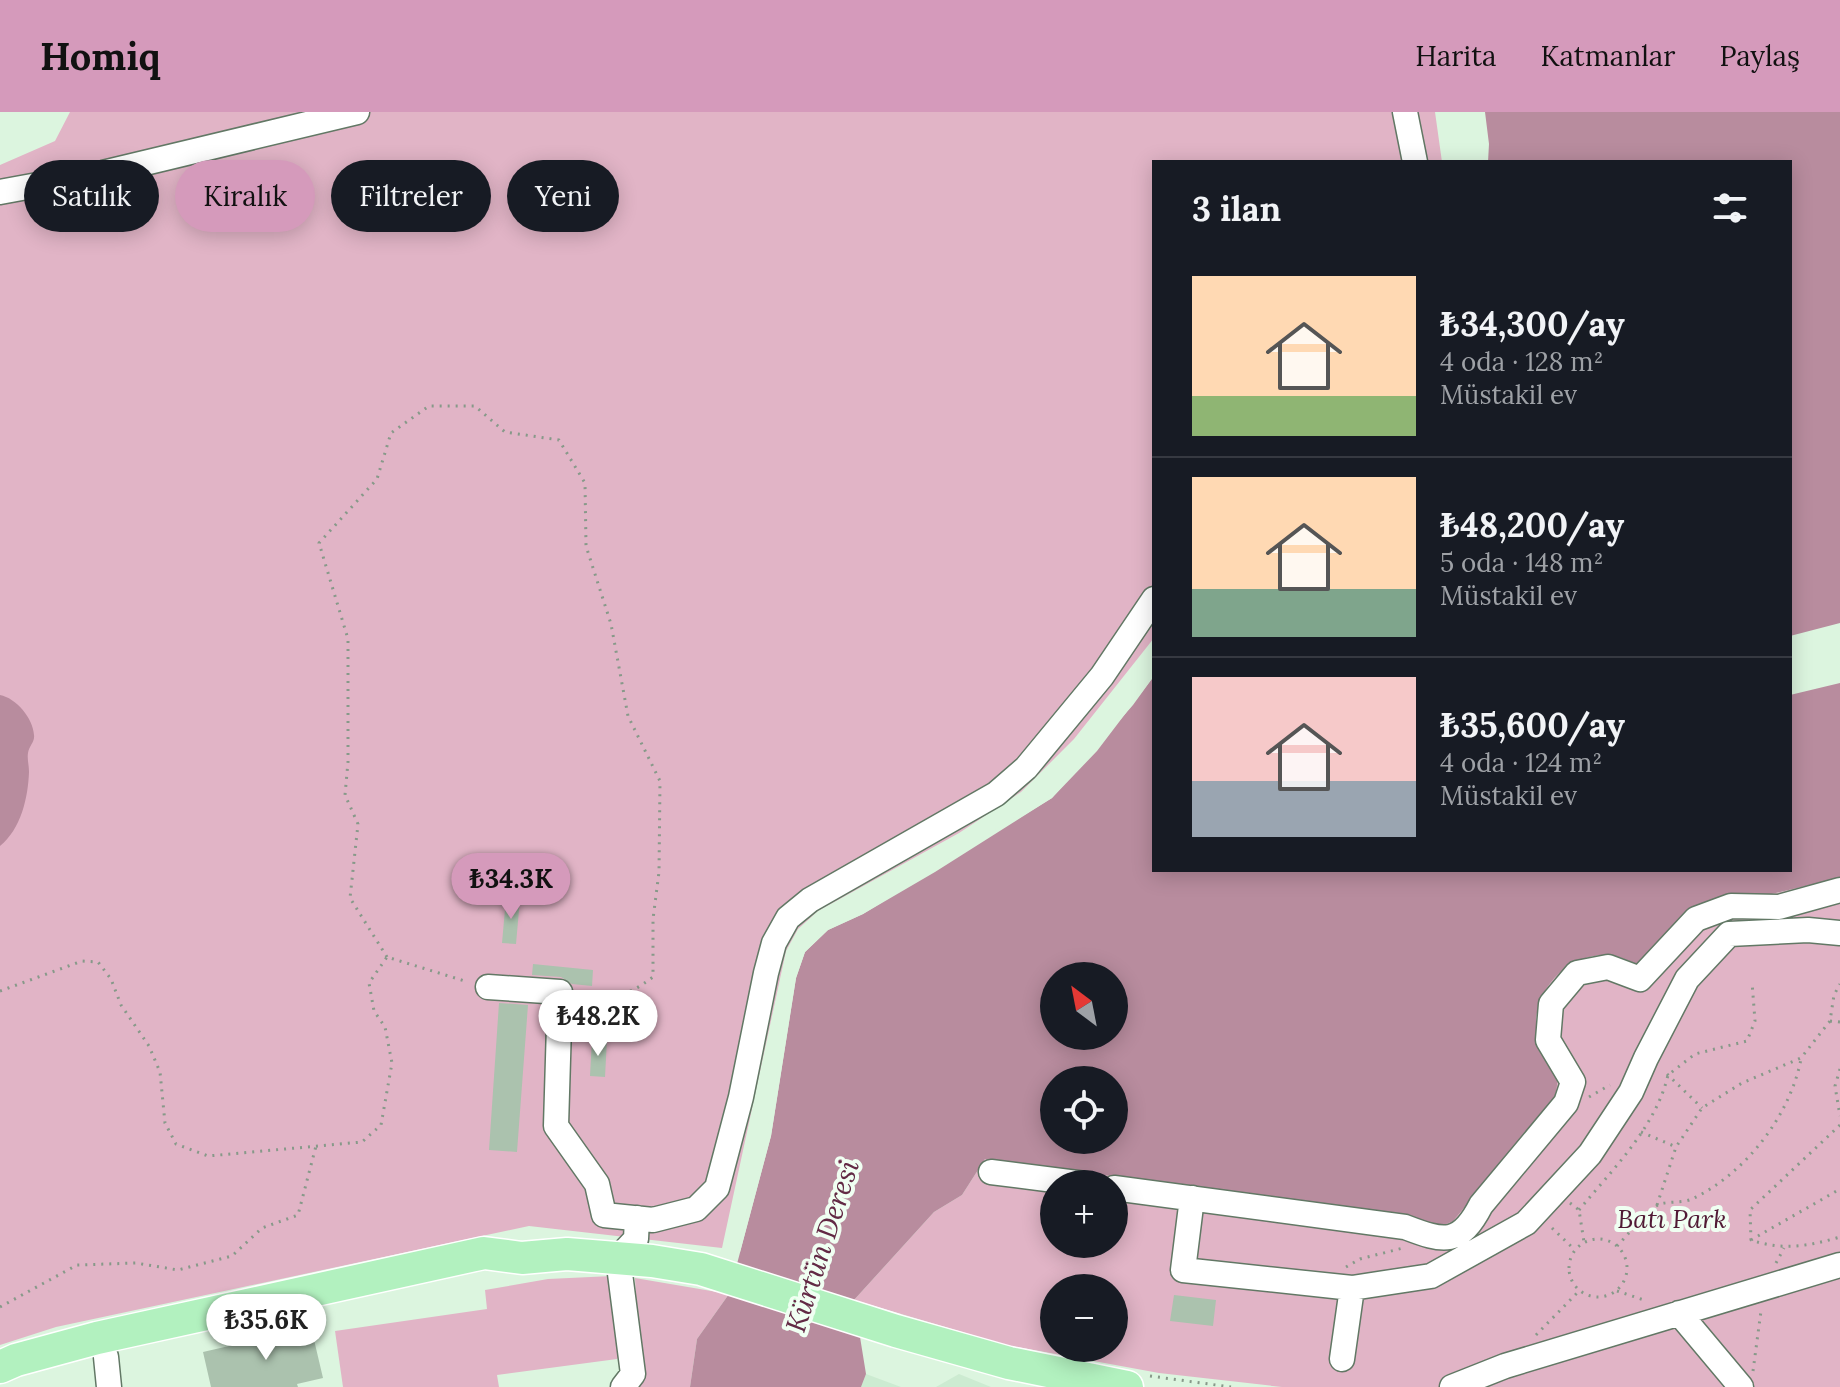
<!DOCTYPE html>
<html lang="tr">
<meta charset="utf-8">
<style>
body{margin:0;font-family:Lora,serif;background:#20242c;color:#f1f3f6;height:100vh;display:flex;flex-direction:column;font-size:30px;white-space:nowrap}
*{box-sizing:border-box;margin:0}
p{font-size:26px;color:#9ea1a6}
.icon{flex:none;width:44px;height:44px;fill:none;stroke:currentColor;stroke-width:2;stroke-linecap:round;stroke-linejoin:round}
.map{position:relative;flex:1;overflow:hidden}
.drawer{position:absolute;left:1152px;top:48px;width:640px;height:712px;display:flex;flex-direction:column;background:#171b24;border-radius:0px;box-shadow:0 4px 20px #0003}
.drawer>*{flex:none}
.top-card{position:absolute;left:24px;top:48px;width:760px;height:72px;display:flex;gap:16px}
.needle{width:52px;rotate:328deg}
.fabs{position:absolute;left:1040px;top:850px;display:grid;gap:16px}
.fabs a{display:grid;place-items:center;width:88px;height:88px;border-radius:50%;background:#171b24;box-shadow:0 4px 20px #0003;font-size:40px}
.price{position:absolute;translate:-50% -68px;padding:0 18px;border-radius:28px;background:#fff;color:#222;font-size:26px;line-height:52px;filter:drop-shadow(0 2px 4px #0008)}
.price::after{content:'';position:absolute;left:50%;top:48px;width:24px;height:18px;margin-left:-12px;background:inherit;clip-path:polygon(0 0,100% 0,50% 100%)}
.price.current{background:#d59abb;color:#111}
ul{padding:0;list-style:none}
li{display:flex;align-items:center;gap:24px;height:200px;padding:0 40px}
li+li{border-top:2px solid #363941}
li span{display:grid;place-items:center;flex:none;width:224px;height:160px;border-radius:0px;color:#555}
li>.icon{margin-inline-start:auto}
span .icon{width:96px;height:96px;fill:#fffc;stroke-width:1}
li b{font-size:34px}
h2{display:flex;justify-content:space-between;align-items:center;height:96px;padding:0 40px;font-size:34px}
.tag{padding:0 28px;border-radius:36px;background:#171b24;box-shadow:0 4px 20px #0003;font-size:28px;line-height:72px}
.tag.current{background:#d59abb;color:#111}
header{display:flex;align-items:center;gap:48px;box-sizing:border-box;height:112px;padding:0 40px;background:#d59abb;color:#111}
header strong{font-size:38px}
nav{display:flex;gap:44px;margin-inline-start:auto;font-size:28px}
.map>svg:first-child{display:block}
</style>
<header>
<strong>Homiq</strong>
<nav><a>Harita</a><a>Katmanlar</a><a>Paylaş</a></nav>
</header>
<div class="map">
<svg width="1840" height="1275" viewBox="0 0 1840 1275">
<rect width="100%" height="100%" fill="#dcf5df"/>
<path fill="#ccebd1" d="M866,1262l35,13h-40z
M959,1262l32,13h-55z"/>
<path fill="#e1b4c6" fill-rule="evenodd" d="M70,0h1365l7,50h-288v476l-80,101 -53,53 -62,41 -141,78 -20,18 -12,22 -64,297 -193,-22 -473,101 -56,18v-1180l55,-24z
M1840,766v509h-558l-123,-14 -153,-28 -152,-45 80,-88 28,-17 23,-36 420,57 135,-169c-15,-65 35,-106 97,-83l50,-50zM1054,1072h60v60h-60zM1054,1176h60v60h-60z
M612,1164l13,72 -8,11 -120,16 2,12h-156l-8,-56 152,-22 -2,-19 63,-11z
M635,1166l94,16 -32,45 -7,48h-50z"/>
<path fill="#b88c9e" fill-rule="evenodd" d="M1485,0h355v511l-50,13v-474h-302l1,-18z
M1154,564v194h636v-175l50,-12v195l-153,36 -50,50c-10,-4 -20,-9 -31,-9 -41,0 -76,38 -69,79 2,17 16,29 20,46 1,5 -2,13 -2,18l-102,123 -12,5 -36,-10 -420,-57 -23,36 -28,17 -80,88 12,74 -5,13h-171l7,-48 32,-45 42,-158 25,-158 9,-26 23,-22 35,-16 189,-116 81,-93zM1054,864h60v60h-60zM1054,968h60v60h-60z
M0,583c16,3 33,23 34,40 1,7 -5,11 -6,18 -1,6 1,12 1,19 -1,26 -8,57 -29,74z"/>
<path fill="#dcf5df" d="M1154,560v4l-57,75 -45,47 -117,74 -72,42 -35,16 -23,22 -9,26 -25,158 -31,116 -3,-1 30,-115 25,-159 10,-28 24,-22 35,-16 72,-43 117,-73 44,-47z"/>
<path fill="#abc2ae" d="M506,786l14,1 -4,45 -14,-1z
M533,852l60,6 -1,16 -20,-2 -11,-7 -29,-2z
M499,891l29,2 -11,147 -28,-2z
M592,926l15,1 -2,38 -15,-1z
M1174,1183l42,5 -3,26 -43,-5z
M311,1215l12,51 -26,6 1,3h-87l-8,-35z"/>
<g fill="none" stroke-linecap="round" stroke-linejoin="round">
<g stroke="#627865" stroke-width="27">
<path id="minor" d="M1405,0l10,50
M0,80l103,-19 254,-61
M488,875l72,5 -4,134 41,58 7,31 49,5 43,-11 21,-21 24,-91 25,-124 8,-30 14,-25 22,-18 186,-106 30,-26 76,-92 52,-77
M991,1060l94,12
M1114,1076l291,39c39,15 55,19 76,-22l85,-102 7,-21 -25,-42 3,-36 26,-31 31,-6 32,12 56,-60 35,-13 48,1 61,-17
M1192,1086l-9,72 169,18 79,-12 95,-53 64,-69 41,-62 15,-34 41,-79 42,-45 79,-4 32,3
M1679,1201l62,74
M106,1245l3,30
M1342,1247l10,-71
M623,1275l10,-13 -15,-116 18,-19 1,-21
M1452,1275l53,-21 335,-101"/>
</g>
<g stroke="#fff" stroke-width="35">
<path id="major" d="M0,1255l16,-7 81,-22 387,-85 38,5 45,-4 85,7 49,8 195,62 113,32 118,24"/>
</g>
<path stroke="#879989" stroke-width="3" stroke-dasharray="2 6" stroke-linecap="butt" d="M387,845l-37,-59 8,-74 -13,-29 3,-33v-123l-29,-96 58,-64 14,-46 38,-27h46l30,26 54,8 26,43 1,63 25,78 17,92 32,65 -1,91 -6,47v58c-28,21 -39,21 -73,17
M0,879l82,-30 16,1 13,17 10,26 28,41 11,26 5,51 11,21 32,12 154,-14 19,-17 11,-62 -7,-36 -11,-16 -5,-28 18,-26 81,25
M1830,909l10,1
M1840,957l-5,17 5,30
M1667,962l35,34
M1589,985l21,-12
M1840,1013l-90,85 1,30c32,11 58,6 89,-3
M1641,1020l33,14
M1570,1091l9,7 5,32
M1657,1093l19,-58 26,-39 40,-25 59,-25 29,-37 4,-26 6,-11
M1579,1098c33,-40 77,-83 89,-135l27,-21 52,-13 8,-20 -3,-39
M1552,1116l23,22
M1569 1156a29 29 0 1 1 58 0a29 29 0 1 1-58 0Z
M1751,1128l89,-51
M1617,1134c12,-12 25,-31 39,-40 10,-6 25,-2 36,-7 53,-25 98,-83 109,-140
M1776,1151l8,-15
M1346,1155l14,-8 43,-11
M1617,1179l30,10
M0,1195l77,-42 59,-2 42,7 54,-14 30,-28 36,-13 18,-69
M1536,1223l42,-43
M1753,1259l8,-60
M1150,1264l81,11"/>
<use href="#minor" stroke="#fff" stroke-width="24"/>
<use href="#major" stroke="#b2f1bf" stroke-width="32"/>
</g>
<g text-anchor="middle" stroke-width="8" stroke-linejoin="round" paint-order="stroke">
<g font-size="26" font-style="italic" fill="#511a35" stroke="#f0fff2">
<text x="1672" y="1116">Batı Park</text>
</g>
<g font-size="28" font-style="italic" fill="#622944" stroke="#f0fff2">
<text transform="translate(822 1134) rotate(-72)" y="10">Kürtün Deresi</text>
</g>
</g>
</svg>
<div class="fabs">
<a><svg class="needle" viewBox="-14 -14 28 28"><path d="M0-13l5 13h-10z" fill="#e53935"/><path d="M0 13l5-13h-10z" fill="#9ea1a6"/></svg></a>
<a><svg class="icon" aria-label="locate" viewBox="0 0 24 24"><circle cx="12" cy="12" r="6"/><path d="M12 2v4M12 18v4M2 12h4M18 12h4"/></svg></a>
<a>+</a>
<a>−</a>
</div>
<b class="price current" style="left:511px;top:809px">₺34.3K</b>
<b class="price" style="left:598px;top:946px">₺48.2K</b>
<b class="price" style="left:266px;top:1250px">₺35.6K</b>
<div class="top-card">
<a class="tag">Satılık</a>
<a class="tag current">Kiralık</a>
<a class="tag">Filtreler</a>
<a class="tag">Yeni</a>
</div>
<section class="drawer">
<h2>3 ilan<svg class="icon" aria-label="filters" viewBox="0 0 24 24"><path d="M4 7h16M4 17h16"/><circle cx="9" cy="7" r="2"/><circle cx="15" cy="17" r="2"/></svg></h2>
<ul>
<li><span style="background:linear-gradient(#ffd9b3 75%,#8fb573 0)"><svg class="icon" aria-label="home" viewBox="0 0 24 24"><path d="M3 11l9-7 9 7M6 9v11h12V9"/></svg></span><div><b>₺34,300/ay</b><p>4 oda · 128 m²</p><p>Müstakil ev</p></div></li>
<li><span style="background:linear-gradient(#ffd9b3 70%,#7fa58c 0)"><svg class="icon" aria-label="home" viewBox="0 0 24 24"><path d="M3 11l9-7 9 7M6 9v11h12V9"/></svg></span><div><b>₺48,200/ay</b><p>5 oda · 148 m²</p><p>Müstakil ev</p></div></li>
<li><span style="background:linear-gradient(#f6c9c9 65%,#9aa5b1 0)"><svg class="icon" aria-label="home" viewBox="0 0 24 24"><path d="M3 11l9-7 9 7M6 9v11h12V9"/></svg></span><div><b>₺35,600/ay</b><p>4 oda · 124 m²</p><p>Müstakil ev</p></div></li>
</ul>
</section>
</div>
